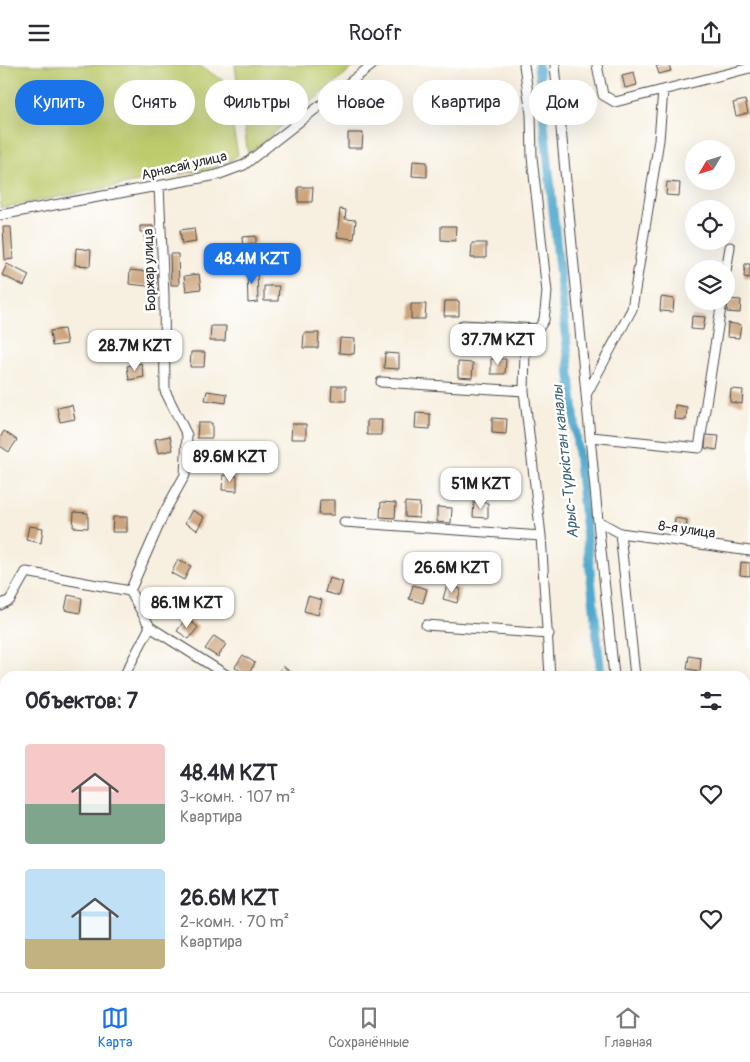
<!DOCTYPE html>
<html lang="ru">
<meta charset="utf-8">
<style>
body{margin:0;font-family:Pangolin,sans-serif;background:#f2f2f3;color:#2b2b33;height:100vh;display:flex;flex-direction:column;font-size:19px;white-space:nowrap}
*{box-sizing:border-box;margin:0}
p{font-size:16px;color:#7c7c81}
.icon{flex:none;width:28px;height:28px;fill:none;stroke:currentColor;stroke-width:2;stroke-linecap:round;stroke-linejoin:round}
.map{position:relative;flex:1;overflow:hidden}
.sheet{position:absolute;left:0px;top:606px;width:750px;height:321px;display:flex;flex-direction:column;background:#fff;border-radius:15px 15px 0 0;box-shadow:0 5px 20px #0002}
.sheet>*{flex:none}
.top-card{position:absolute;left:15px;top:15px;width:720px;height:45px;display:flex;gap:10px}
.needle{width:32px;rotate:232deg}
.fabs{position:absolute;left:685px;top:75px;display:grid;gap:10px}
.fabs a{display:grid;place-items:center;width:50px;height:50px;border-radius:50%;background:#fff;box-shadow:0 5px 20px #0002;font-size:25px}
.price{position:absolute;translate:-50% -42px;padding:0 11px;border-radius:10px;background:#fff;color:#222;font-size:16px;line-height:32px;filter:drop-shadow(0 1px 2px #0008)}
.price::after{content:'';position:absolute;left:50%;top:30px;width:15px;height:11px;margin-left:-8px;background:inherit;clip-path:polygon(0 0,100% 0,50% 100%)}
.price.current{background:#1a73e8;color:#fff}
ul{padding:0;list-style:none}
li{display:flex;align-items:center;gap:15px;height:125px;padding:0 25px}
li span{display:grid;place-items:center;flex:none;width:140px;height:100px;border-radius:5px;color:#555}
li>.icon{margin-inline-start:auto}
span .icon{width:60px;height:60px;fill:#fffc;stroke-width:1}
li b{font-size:21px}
h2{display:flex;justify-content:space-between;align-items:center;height:60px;padding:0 25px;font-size:21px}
.chip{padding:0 18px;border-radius:22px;background:#fff;box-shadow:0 5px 20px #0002;font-size:18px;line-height:45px}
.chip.current{background:#1a73e8;color:#fff}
header{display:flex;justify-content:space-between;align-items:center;height:65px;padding:0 25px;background:#fff;font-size:22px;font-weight:600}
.tab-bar{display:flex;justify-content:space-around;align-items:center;height:70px;border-top:1px solid #e1e1e2;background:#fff;font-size:14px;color:#7c7c81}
.tab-bar a{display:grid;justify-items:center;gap:2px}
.tab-bar .current{color:#1a73e8}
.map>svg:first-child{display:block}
</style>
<header><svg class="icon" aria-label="menu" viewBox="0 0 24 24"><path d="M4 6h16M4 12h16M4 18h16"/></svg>Roofr<svg class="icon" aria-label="share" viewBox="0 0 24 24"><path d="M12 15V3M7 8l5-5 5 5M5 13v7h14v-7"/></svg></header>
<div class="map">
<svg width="750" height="927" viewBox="0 0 750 927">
<rect width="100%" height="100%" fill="#fff"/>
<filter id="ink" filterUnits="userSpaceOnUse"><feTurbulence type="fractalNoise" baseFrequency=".02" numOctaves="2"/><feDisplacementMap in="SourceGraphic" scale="10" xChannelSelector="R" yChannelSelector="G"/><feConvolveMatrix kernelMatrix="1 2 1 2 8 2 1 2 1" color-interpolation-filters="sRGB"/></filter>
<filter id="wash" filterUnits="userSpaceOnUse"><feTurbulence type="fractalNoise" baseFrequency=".0096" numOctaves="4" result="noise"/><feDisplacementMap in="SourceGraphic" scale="20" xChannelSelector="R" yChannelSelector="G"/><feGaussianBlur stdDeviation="1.12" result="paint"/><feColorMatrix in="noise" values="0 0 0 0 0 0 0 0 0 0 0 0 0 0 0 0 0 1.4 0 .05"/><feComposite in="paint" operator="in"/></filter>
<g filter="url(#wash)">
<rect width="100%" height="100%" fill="#f7efdf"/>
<path fill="#becb6d" stroke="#747b4c" d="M0,0h198l26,16 14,74 -15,11 -223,42z
M235,0h121l-108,89z"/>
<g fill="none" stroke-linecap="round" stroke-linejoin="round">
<path stroke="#4fa8cd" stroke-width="9" d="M538,0l63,611
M633,922v5"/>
</g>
<g id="blocks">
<path fill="#cca57d" d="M656,0h13l2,6 -12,3z
M634,7l3,13 -12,3 -3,-13z
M745,35l3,13 -12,3 -3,-13z
M348,68h15l-1,15h-14z
M413,96l14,1v15l-15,-1z
M667,117l13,1 -1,13 -13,-1z
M298,122h15l-1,15h-14z
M340,144l6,1 -1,9 11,1 -2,19 -17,-2z
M140,161h13l1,22h-9l-1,-16h-4z
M441,161h15l-1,15 -14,-1z
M3,162h8l2,32 -8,1z
M194,163l2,14 -14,2 -2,-14z
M256,171v7l-7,1 2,16 -7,1 -2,-24z
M472,178h14v15h-15z
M76,183l15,2 -1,16 -15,-1z
M170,189h8l1,31h-8z
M7,199l22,11 -5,11 -22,-11z
M745,199h5v14l-6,-1z
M257,203l1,34 -10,1 -1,-34z
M130,205l28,3 -2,14 -27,-3z
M199,209l2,15 -15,2 -2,-15z
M264,221h15l-1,15h-14z
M661,232l13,2 -1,13 -13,-1z
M728,234l13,1 -1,13 -13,-1z
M445,236h14v15h-15z
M411,239h15l-1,15h-14z
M692,251l13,1 -2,13 -12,-1z
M728,258l13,2 -2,13 -12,-1z
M211,261h15l-1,15h-15z
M64,264l3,15 -15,2 -2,-15z
M142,267l3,15 -15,3 -3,-15z
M304,268h15l-1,15h-15z
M340,273l15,1 -1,15 -15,-1z
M191,287h14l-1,15h-14z
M385,288l14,1v15l-15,-1z
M491,294h15l-1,15h-14z
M458,297l15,1 -1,15 -14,-1z
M141,298l3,14 -15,3 -2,-14z
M332,321h14v15h-15z
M731,324l12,1 -1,14 -12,-2z
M207,326l20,3 -1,9 -21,-3z
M72,340l3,14 -15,3 -3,-14z
M675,340l12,2 -1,13 -12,-1z
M416,348l14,1v15l-15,-1z
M492,353l15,1 -1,15 -14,-1z
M367,355h15l-1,15h-14z
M198,358h14v15h-15z
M292,359h14v15h-15z
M4,366l13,9 -8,12 -9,-6v-8z
M706,370l13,1 -2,14 -12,-2z
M170,371l3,14 -15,3 -3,-14z
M223,410l14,1v15l-15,-1z
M320,435h14v15h-15z
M381,437l15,1 -1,15 -15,-1z
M405,437l15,1 -1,15 -14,-1z
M474,437l14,1v15l-15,-1z
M437,442l15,1 -1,15 -14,-1z
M192,445l12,7 -7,13 -12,-7z
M74,447l14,1v15l-15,-1z
M113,452h14v15h-15z
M675,453l12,2 -1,13 -12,-1z
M29,461l14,2 -2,15 -15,-3z
M178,495l13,6 -7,14 -13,-7z
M741,497l9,1v13l-10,-1z
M329,513l14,4 -4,14 -14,-4z
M413,520l14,4 -4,14 -14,-4z
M447,520l14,4 -4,14 -14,-4z
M68,530l14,3 -2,15 -15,-3z
M308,531l14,4 -4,15 -14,-4z
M186,553l12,9 -9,12 -12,-8z
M214,571l12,8 -8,13 -13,-8z
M243,590l12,8 -8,13 -12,-9z
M689,591l12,2 -1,13 -13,-2z
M283,601l11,9 -1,1h-18z
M490,922h2l12,5h-16z
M567,922h14l1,1 -1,4h-16z"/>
</g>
</g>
<g filter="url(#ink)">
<use href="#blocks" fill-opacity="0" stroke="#4a4846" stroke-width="1"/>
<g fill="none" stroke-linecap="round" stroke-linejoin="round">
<g stroke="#4a4846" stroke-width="11">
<path id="minor" d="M524,0l7,49 1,43 15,135 -3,28 -19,29 -1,42 17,145 9,140
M555,0l43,456 22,12 130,18
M597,0l6,30 12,7 135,-34
M159,121l5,110 1,95 22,44 -2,40 -20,36 -35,80 20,36 78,49
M0,150l217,-40 27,-10 128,-100
M726,206l4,-24
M463,260l75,4
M381,317l143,9
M587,328l45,-84 27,-169 4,-50
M591,372l108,11 23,-147
M598,456l16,155
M344,457l197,14
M620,468l15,143
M0,540l10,-5 16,-28 104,19
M426,560l123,9
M124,611l26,-49
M745,627h5
M0,755l5,1
M745,765l5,1
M745,915l5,2
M427,922l11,5
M614,922l1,5
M647,922l1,5
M555,927l2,-5"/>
</g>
<use href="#minor" stroke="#fff" stroke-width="9"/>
</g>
</g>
<g text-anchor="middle" stroke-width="5" stroke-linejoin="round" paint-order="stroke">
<g font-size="14" fill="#2b2b2b" stroke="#fff">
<text transform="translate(184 100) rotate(-13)" y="5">Арнасай улица</text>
<text transform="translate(149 205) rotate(-92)" y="5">Боржар улица</text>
<text transform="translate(687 464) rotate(8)" y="5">8-я улица</text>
</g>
<g font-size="15" font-style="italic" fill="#3b6374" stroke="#fff">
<text transform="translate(565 397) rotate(-96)" y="5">Арыс-Түркістан каналы</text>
</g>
</g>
</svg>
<div class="fabs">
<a><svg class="needle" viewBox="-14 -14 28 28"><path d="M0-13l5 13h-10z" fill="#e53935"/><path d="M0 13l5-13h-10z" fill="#7c7c81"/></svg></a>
<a><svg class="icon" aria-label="locate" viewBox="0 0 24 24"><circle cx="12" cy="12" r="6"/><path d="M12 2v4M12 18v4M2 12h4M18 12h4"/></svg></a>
<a><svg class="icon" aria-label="layers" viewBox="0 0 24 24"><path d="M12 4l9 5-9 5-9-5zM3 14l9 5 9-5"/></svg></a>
</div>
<b class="price current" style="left:252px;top:220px">48.4M KZT</b>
<b class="price" style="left:498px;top:301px">37.7M KZT</b>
<b class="price" style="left:135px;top:307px">28.7M KZT</b>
<b class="price" style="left:230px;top:418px">89.6M KZT</b>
<b class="price" style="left:481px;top:445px">51M KZT</b>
<b class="price" style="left:452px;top:529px">26.6M KZT</b>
<b class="price" style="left:187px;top:564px">86.1M KZT</b>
<div class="top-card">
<a class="chip current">Купить</a>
<a class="chip">Снять</a>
<a class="chip">Фильтры</a>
<a class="chip">Новое</a>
<a class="chip">Квартира</a>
<a class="chip">Дом</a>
</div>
<section class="sheet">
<h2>Объектов: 7<svg class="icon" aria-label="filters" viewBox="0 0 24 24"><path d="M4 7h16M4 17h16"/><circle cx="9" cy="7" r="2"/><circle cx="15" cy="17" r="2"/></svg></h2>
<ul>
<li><span style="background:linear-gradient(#f6c9c9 60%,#7fa58c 0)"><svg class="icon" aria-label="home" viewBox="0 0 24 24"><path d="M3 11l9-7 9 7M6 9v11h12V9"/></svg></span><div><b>48.4M KZT</b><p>3-комн. · 107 m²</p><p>Квартира</p></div><svg class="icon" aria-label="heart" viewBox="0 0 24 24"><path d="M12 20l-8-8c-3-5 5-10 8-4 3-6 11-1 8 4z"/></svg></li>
<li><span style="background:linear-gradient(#bfe0f5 70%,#c2b280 0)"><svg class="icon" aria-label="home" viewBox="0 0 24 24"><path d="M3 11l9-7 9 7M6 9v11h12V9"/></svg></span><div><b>26.6M KZT</b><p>2-комн. · 70 m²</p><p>Квартира</p></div><svg class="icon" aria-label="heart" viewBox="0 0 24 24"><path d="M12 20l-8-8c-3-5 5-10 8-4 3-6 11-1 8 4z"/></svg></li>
</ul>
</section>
</div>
<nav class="tab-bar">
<a class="current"><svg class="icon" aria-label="map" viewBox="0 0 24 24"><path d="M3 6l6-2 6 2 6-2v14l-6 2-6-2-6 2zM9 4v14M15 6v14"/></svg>Карта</a>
<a><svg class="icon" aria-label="saved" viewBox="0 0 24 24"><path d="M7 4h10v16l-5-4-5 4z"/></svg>Сохранённые</a>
<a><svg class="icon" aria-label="home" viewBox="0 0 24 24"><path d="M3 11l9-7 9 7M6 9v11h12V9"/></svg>Главная</a>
</nav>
